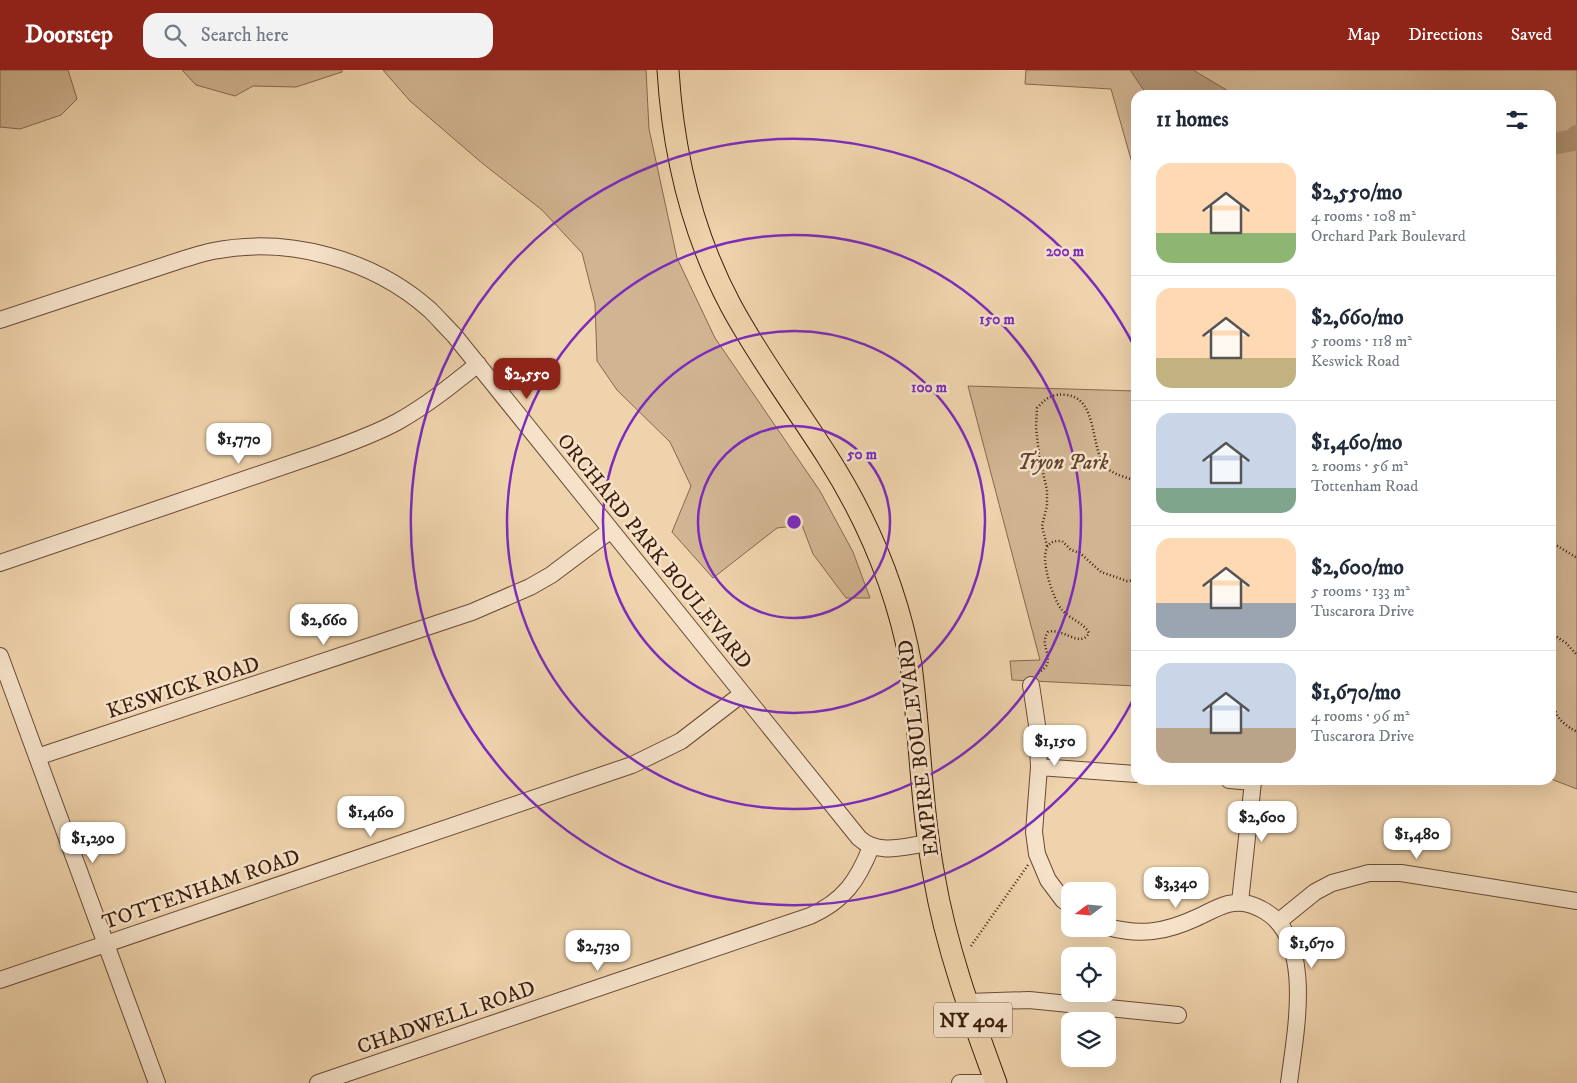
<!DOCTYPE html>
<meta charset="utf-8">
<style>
body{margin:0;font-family:"IM FELL DW Pica",serif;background:#f2f2f3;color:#1f2937;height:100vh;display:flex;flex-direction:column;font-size:19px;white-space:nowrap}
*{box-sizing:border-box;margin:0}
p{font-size:16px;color:#747a83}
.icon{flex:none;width:28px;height:28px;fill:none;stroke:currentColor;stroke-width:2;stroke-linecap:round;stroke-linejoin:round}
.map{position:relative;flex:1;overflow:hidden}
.sheet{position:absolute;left:1131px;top:20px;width:425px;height:695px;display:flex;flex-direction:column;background:#fff;border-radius:15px;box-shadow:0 5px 20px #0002}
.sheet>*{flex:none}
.needle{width:32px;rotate:254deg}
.tools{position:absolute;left:1061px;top:812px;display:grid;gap:10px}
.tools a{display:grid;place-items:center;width:55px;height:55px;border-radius:10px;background:#fff;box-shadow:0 5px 20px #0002;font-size:25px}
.price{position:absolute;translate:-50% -42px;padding:0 11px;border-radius:10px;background:#fff;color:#222;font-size:16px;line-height:32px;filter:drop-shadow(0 1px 2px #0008)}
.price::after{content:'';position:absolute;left:50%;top:30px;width:15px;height:11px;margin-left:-8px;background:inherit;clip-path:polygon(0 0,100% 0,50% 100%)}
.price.active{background:#8f2418;color:#fff}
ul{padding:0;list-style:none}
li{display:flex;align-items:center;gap:15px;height:125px;padding:0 25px}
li+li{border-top:1px solid #e0e1e3}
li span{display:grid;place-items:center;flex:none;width:140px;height:100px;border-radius:15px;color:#555}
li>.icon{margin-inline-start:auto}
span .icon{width:60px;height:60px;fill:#fffc;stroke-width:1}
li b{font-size:21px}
h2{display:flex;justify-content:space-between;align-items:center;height:60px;padding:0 25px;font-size:21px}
header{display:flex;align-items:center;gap:30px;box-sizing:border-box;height:70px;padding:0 25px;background:#8f2418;color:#fff}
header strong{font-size:24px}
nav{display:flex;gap:28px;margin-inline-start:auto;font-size:18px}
.search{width:350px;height:45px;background:#f2f2f3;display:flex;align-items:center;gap:12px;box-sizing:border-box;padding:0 18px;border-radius:15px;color:#747a83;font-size:19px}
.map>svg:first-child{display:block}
</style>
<header>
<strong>Doorstep</strong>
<div class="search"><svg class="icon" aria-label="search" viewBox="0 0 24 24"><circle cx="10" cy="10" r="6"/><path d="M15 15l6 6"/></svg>Search here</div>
<nav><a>Map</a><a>Directions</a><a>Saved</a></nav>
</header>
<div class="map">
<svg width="1577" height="1013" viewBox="0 0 1577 1013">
<rect width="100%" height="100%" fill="#efd3ac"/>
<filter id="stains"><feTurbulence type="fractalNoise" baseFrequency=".004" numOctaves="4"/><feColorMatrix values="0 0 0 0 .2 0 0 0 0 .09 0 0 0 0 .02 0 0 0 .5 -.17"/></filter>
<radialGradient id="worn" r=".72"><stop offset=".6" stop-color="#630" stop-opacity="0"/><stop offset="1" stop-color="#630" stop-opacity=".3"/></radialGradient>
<path fill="#d1b491" stroke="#86684f" d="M0,0h68l9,29 -16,16 -41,14 -20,-2z
M182,0h160v2l-46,15 -43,-1 -18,10 -39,-11z
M383,0h263l3,59 28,129 38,80 105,153 33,61 17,46h-24l-33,-44 -11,-29 -25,3 -64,50 -41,-46 19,-46 -21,-44 -53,-52 -20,-29 -2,-57 -13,-51 -40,-43 -60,-47 -72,-62z
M1026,0h551v719l-26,-10v-684h-415v82l-25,-88 -86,-5z
M968,316l168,5v295l-124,-6 -2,-19 30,-1z"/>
<path fill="#b29576" stroke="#83654c" d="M1130,0h63l42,25h-88z"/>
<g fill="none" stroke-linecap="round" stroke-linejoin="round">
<path stroke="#b29576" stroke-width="22" d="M1551,74l24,-4 2,-4"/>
<g stroke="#694a35" stroke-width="18">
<path id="minor" d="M0,250l184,-61c10,-3 19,-6 29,-8 75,-15 160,8 217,59 8,8 16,17 24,25l405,503c19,18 47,8 69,5
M0,493l322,-110c25,-9 51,-18 75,-31 29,-16 55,-37 81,-58
M0,586l157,427
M1031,615l6,40 2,42 -5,65 3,22 11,26 15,20 7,5
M37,687l435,-145 58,-25 21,-12 60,-45
M1039,697l97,7
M1229,710l24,2 -13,120
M1278,852l37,-30 17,-9 37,-10h32l176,28
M1108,857c32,9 58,5 88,-9 11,-5 21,-11 32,-14 12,-3 22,-1 33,5 55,27 34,125 28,174
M0,910l632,-215 49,-24 61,-47
M967,932l62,-2 149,15
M318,1013l492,-167c34,-15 48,-36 61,-69
M960,1013h28"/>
</g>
<g stroke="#3c1d0d" stroke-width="23">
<path id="major" d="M668,0c5,82 24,163 63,236 28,52 64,100 96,150 41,64 70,133 84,209 9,70 10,141 23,211 12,71 37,139 62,207"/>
</g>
<path stroke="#3c1d0d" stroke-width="2.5" stroke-dasharray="1 2.5" stroke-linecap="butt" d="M1551,472l26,16
M1047,476l-5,-20 5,-20v-16l-8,-35 -3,-28 1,-19c9,-10 16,-15 30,-13 31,4 23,52 38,71 8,9 21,11 31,15
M1551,563l15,10 11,12
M1038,603c22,-13 -1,-25 10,-41 15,-5 32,17 41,1 -5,-10 -19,-14 -27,-23 -9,-11 -23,-52 -14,-64 3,-5 8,-5 14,-5l9,9 9,3 21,19 26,9 9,-1
M1551,621c5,25 4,28 26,41
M971,876l57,-81"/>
<use href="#minor" stroke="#f5e2c9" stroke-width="16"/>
<use href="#major" stroke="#efd3ac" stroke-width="21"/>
</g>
<g fill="none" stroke="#7b2cbf" stroke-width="2.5">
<circle cx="794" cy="452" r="96"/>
<circle cx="794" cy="452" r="191"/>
<circle cx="794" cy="452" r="287"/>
<path d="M1135 626A383 383 0 1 1 1135 278"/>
</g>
<g text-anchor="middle" stroke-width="5" stroke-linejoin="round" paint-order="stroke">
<rect fill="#f5e2c9" stroke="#745845" stroke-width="1" x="934" y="932.5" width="78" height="35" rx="4"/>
<g font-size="20" font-weight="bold" fill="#3c1d0d">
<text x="973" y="957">NY 404</text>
</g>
<g font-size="21" font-style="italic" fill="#61432e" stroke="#f5e2c9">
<text x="1063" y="399">Tryon Park</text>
</g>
<g font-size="21" fill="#3c1d0d" stroke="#f5e2c9">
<text transform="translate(655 481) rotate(51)" y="7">ORCHARD PARK BOULEVARD</text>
<text transform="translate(183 617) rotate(-18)" y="7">KESWICK ROAD</text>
<text transform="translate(918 678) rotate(-97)" y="7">EMPIRE BOULEVARD</text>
<text transform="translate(201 819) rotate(-19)" y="7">TOTTENHAM ROAD</text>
<text transform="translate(446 947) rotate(-19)" y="7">CHADWELL ROAD</text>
</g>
</g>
<circle cx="794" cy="452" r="8" fill="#7b2cbf" stroke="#f5e2c9" stroke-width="2.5"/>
<g font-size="15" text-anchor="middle" font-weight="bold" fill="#7b2cbf" stroke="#f5e2c9" stroke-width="5" stroke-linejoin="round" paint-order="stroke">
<text x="1065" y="186">200 m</text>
<text x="997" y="254">150 m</text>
<text x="929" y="322">100 m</text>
<text x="862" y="389">50 m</text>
</g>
<rect width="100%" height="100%" filter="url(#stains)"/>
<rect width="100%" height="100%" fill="url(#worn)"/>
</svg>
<div class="tools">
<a><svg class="needle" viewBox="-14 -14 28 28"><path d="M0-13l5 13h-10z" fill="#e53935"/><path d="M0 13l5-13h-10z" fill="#747a83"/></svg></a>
<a><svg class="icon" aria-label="locate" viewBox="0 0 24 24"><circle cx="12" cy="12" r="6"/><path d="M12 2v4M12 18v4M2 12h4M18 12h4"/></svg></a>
<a><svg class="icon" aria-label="layers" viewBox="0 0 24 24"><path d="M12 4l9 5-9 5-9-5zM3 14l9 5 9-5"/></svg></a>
</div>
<b class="price active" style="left:527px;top:330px">$2,550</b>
<b class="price" style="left:239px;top:395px">$1,770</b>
<b class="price" style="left:324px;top:576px">$2,660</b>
<b class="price" style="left:1055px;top:697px">$1,150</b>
<b class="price" style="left:371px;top:768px">$1,460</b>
<b class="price" style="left:1262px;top:773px">$2,600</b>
<b class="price" style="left:1417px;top:790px">$1,480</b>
<b class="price" style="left:93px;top:794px">$1,290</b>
<b class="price" style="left:1176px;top:839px">$3,340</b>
<b class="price" style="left:1312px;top:899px">$1,670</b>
<b class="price" style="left:598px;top:902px">$2,730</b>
<section class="sheet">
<h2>11 homes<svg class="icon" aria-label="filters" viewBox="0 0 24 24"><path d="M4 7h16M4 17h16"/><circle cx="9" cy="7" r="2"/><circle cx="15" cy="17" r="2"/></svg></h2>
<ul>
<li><span style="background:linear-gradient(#ffd9b3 70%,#8fb573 0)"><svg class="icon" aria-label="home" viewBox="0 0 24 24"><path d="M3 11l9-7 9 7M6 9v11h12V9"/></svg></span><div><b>$2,550/mo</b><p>4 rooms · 108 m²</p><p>Orchard Park Boulevard</p></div></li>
<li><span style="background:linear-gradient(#ffd9b3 70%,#c2b280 0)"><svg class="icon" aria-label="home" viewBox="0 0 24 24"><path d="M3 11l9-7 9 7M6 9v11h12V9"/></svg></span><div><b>$2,660/mo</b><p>5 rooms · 118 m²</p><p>Keswick Road</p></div></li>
<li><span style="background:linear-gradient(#c9d6e8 75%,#7fa58c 0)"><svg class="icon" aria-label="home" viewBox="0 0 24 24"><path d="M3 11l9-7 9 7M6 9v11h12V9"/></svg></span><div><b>$1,460/mo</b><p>2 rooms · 56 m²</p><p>Tottenham Road</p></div></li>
<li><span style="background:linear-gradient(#ffd9b3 65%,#9aa5b1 0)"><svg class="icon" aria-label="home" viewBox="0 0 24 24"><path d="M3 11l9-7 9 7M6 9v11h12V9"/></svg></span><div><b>$2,600/mo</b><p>5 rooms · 133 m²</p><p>Tuscarora Drive</p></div></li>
<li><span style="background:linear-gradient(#c9d6e8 65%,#b9a48a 0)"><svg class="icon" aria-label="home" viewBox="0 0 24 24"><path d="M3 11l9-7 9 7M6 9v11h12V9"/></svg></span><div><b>$1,670/mo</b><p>4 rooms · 96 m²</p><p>Tuscarora Drive</p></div></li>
</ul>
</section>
</div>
